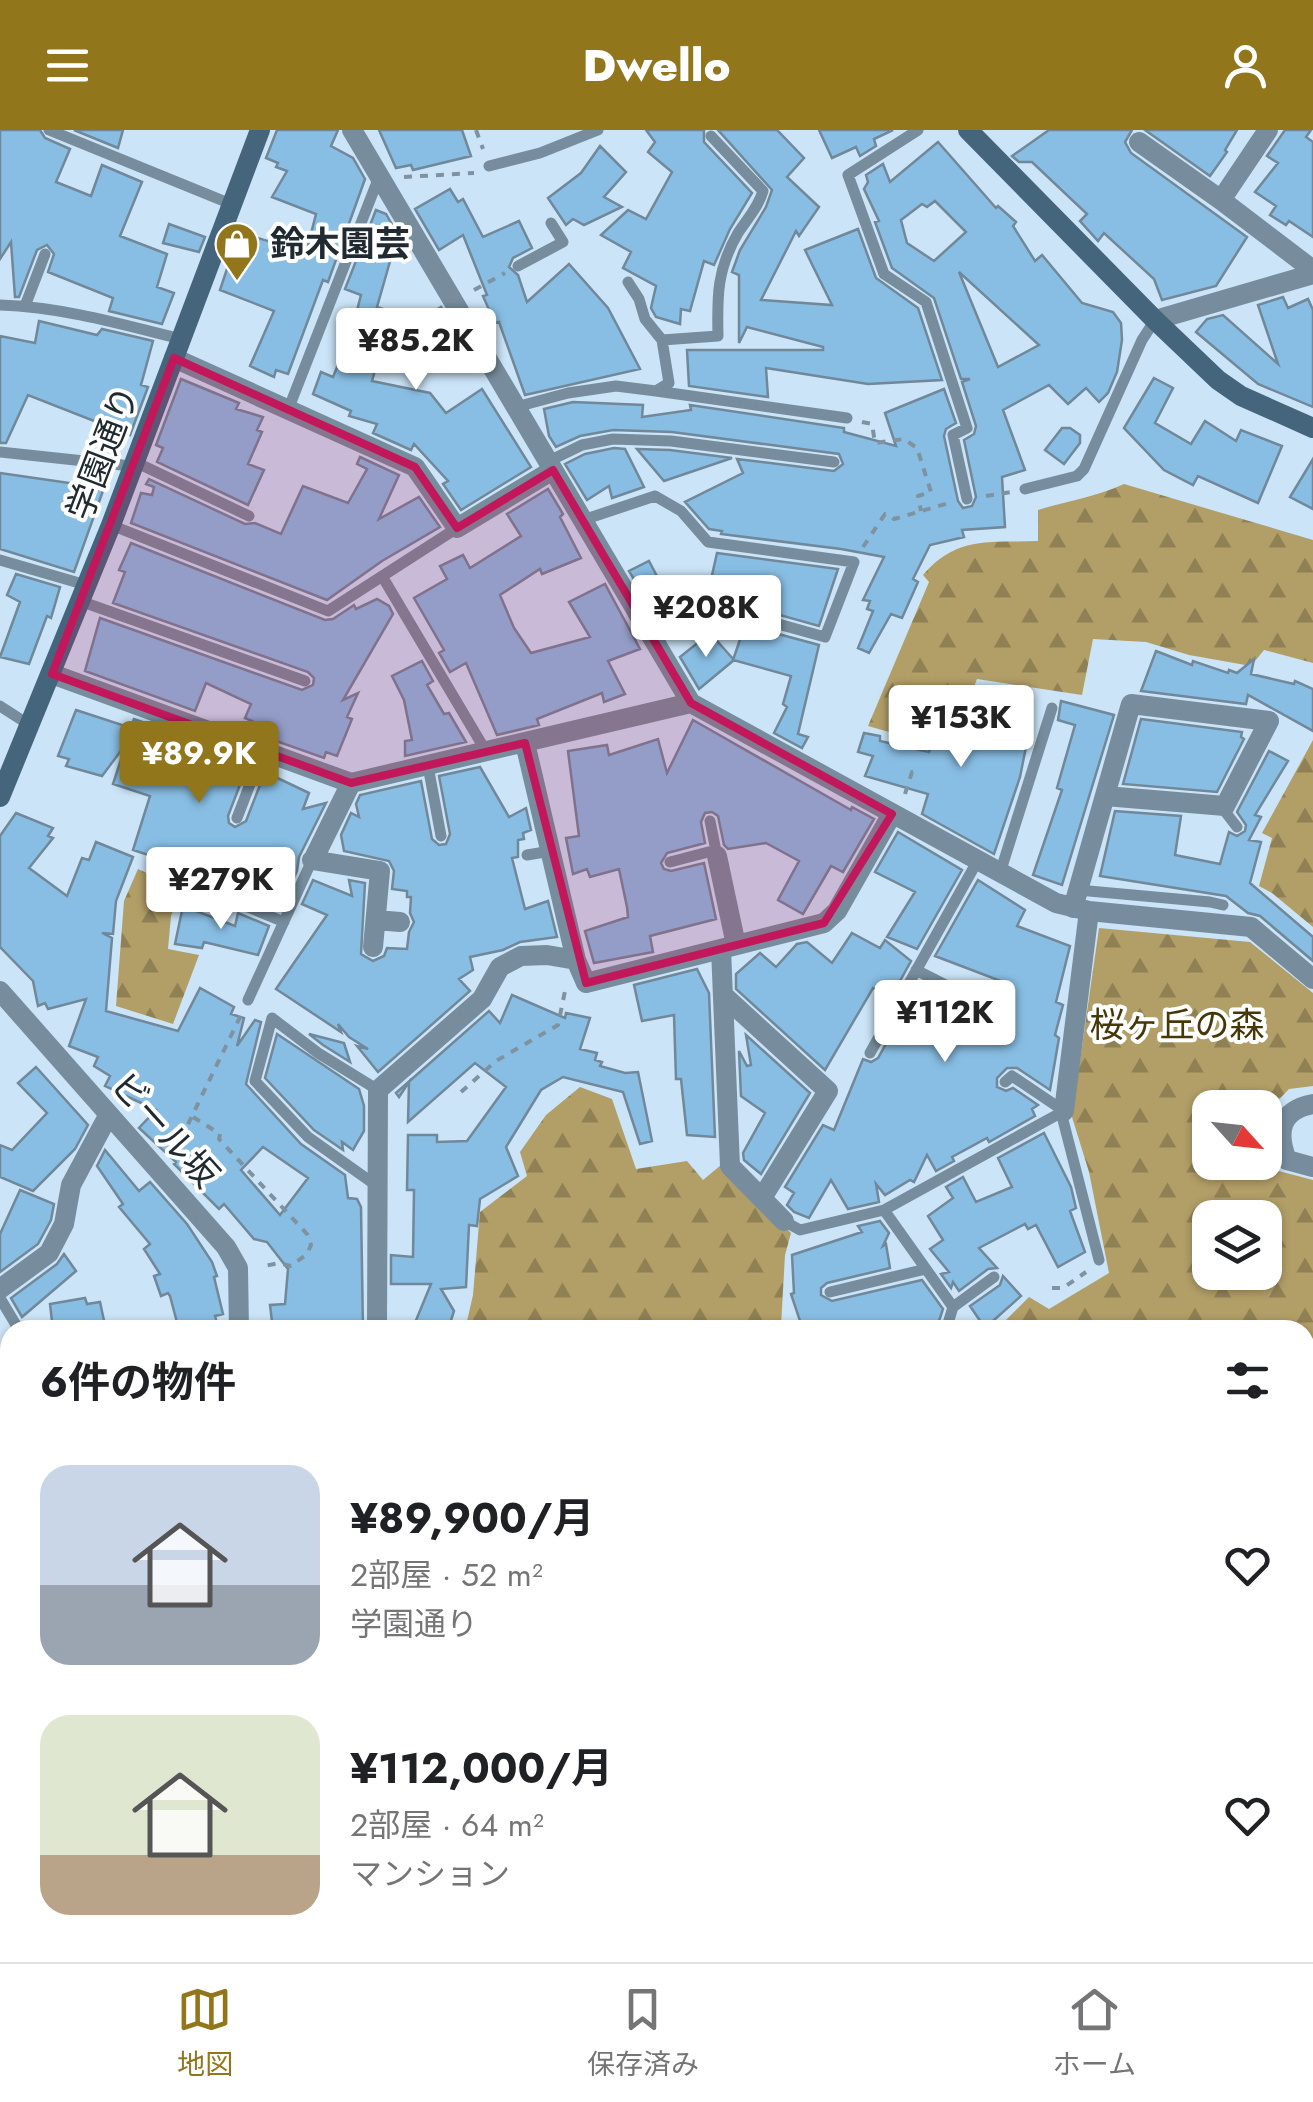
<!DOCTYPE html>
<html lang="ja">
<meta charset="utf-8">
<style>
body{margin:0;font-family:Jost,"Noto Sans JP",sans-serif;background:#f2f2f2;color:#202124;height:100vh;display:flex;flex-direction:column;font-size:38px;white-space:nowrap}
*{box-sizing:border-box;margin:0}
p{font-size:32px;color:#757577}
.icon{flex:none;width:55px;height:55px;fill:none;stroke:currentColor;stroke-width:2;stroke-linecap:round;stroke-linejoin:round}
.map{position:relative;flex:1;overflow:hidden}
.details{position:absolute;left:0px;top:1190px;width:1315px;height:642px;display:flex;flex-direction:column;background:#fff;border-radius:30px 30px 0 0;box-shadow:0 2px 8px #0004}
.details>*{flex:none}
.needle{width:65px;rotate:117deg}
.tools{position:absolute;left:1192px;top:960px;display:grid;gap:20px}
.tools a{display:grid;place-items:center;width:90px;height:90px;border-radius:20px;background:#fff;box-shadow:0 2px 8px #0004;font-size:50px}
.price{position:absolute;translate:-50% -85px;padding:0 22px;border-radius:10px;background:#fff;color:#222;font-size:32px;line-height:65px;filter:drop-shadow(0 2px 5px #0008)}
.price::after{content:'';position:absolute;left:50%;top:60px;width:30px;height:22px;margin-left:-15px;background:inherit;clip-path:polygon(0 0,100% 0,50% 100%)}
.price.active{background:#92761c;color:#fff}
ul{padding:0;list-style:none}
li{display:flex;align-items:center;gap:30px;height:250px;padding:0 40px}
li span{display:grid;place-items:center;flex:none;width:280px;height:200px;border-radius:30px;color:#555}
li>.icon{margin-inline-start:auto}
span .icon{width:120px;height:120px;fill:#fffc;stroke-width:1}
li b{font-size:42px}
h2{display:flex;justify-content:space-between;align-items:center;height:120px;padding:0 40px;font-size:42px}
header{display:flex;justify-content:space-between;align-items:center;height:130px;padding:0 40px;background:#92761c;color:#fff;font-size:45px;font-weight:800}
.menu{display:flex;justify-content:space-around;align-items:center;height:140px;border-top:2px solid #e0e0e0;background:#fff;font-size:28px;color:#757577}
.menu a{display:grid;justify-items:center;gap:5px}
.menu .active{color:#92761c}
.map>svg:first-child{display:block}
</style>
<header><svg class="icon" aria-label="menu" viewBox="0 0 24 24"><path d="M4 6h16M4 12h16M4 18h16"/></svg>Dwello<svg class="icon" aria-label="person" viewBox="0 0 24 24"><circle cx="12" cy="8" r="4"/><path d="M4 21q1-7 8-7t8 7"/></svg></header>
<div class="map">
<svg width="1313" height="1832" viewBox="0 0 1313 1832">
<defs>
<pattern id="forest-firs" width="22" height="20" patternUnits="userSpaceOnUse" patternTransform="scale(2.5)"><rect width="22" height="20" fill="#b29e67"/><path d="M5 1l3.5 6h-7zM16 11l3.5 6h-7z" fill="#908155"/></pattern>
</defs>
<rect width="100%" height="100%" fill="#cbe4f7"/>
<path fill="#b9d9f1" d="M1313,1385v338l-8,4v-340z"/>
<path fill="url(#forest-firs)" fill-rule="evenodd" d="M1124,354l189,56v123l-49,-13 -13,16 -62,-11 -43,-13 -53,-3 -11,56 -105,-16 -16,40 -27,-7 -13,29 -53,-15 61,-144 -6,-7c34,-40 67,-32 115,-34v-31c29,-9 58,-13 86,-26z
M1313,610v187l-41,-34 -13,-7 13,-48 -10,-5z
M138,739l43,20 -10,27 -3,33 31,6 -26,69 -57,-18 8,-105z
M1099,798l151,14 63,51v93l-24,3 -24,25v-6h-55v54h55v-7l10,15 38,10v335l-8,2v-187h-309l33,-33 20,12 60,-36 -20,-101 -17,-55zM1210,1088h55v54h-55z
M580,957l32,12 24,70 51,-8 16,19 18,-15 70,68 -6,22 -4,71 8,4h-324l8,-35 7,-83 47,-36 -7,-24 26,-37z
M10,1258v94l-8,9 8,8v352l-10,-9v-149l7,-21 2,-52 -9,-33v-194z"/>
<path fill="#89bee4" stroke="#708899" stroke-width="2.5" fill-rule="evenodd" d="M0,0h40l5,8 25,11 -14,33 35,14 11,-31 40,17 -22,54 47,18 -10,33 17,6 -12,31 -53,-13 4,-13 -65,-26 6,-18 -7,-9 -10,5 -18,47h-4l-4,-55 -11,17z
M74,0h49l-5,18z
M277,0h61l-7,16 22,12 12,21 -37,103 -5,-2 -35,94 -12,-4 -2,7 -24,-11 24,-55 -54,-21 10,-30 -4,-1 5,-13 3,1 -2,7 7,-22 67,21 10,-39 -44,-17 15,-26 -11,-4 2,-4 -12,-5z
M379,0h83l9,26 -58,14 -2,-5 -15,3z
M646,0h58v12l48,51 -22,36 -16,36 -10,-4 -14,50 -9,-2 -1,15 -24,-7 -5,-9 5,-22 -33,-18 8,-16 -30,-17 27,-25 18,9 26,-47 -24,-20 7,-10z
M718,0h59l27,28 -17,19 32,30 -20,29 -3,-5 -35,69 71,5 -27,-55 53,-21 18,49 42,30 24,72 -74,4 -102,-16 2,29 -79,-11 -2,-36h136v-3l-76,-20 -8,16v-68l-7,-3 8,-22 26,-43 6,-17z
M819,0h74l-19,9 2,7 -16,10 -4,-9 -24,11z
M1049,0h83l-7,12 6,11 116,84 -31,49 -54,14 -8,-21 -50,-46 -6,8 -18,-20 7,-7 -55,-52h-13l-7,-6z
M1145,0h92l-12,20 2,2 -17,24z
M1285,0h26l-5,7 7,5v95l-24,-16 -3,4 -16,-10 6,-9 -21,-14 23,-29 -11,-7z
M938,12l58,66 2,-2 18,16 -3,4 22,35 7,-6 40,48 31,9 8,11 1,17 -5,32 -9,21 -9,9 -13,-14 -18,16 -19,-19 -46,25 22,60 -23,7 3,50 -43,3 2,7 -34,8 -17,34 5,3 -16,36 -11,-4 -22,39 -11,-5 15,-37 -6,-2 3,-8 -7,-1 21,-43 -43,-8 -120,-15 1,-3 -13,-2 -24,-27 58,-29 -6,-14 97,12 9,-7 -4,-10 -167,-22 -59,-2 -33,6 -24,11 -7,-11 -5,-27 29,-7 70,3 -1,12 49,-7 -1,-5 154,23v4l52,14 -11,-33 59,-24 12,34 -10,6 -2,7 14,65 5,7 9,-2 4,-9 -12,-57 10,-6 2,-8 -14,-44 8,-3h-9l-27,-81 -42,-30 -17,-46 4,-1 -15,-32 4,-7 -2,-7 17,-11 7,18zM935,71l31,31 -32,29 -27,-18 -6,-23 21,-16 5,3zM959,142l80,73 -41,22z
M600,16l26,26 -22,25 18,10 -38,18 -11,-6 -7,6 -18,-27 33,-25z
M450,59l8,13 5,-3 20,38 36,-16 13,27 -19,10 -4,9 9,8 9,27 42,-38 39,44 32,61 -115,26 -26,-73 -4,1 -12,-27 4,-1 -24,-60 -24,15 -24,-41z
M376,80l10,4 16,28 -7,18 -4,-2 -14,49 15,5 -20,69 58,12 16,20 36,-24 49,78 -70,43 -18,-26 5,-3 -34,-37 -3,6 -38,-17 4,-9 -28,-8 2,-5 -38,-17 8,-22 12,5 9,-22 5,2 12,-38 -4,-1 6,-23 -16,-6z
M169,94l36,13 -6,15 -36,-9z
M1283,167l5,11 20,-9 5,11v97l-55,-23 -62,-52 11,-13 16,-4 55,49 -20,-59z
M441,177l14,24 -16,9 -14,-23z
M39,191l58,14 5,-6 51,12 -12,44 7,2 -18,48 -102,-40 -22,48h-6v-107l35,7z
M1154,248l19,10 -18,35 36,21 14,-23 31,20 5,-11 41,16 -24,57 -60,-27 -5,9 -29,-15 -40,-42z
M181,249l58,24 -3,6 27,8 -6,13 5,2 -14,32 16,6 -16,35 -91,-43 6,-14 -7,-3z
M1062,298h8l10,7v8l-16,21 -19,-14z
M614,318l11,1 19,38 -32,11 -3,-12 -22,14 -22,-36 20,-10z
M637,319l33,1 62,8 -68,23z
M360,327l39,18 -20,44 40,-22 21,30 -58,34 -55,39 -196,-77 10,-30 11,2 2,-8 -8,-3 3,-5 96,45 10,-1 26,11 22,-48 45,17 19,-34 -10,-5z
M1313,329v50l-23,-12z
M0,343l104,15 -30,84 -74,-23z
M548,359l15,25 -3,3 21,41 -39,16 -2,-5 -40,26 14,33 17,25 59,-16 -21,-35 36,-18 35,65 -32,12 17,33 -21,8 -2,-9 -65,26 2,6 -42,10 -31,-72 -16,9 -11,-19 5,-3 -30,-52 33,-19 -7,-13 23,-11 7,13 51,-32 -14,-22z
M131,413l194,77 8,-1 21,-14 2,4 21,-10 12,7 4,8 -50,86 15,-7 -11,24 5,2 -15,37 -11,-4 -2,6 -76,-27 4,-10 -7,-3 6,-14 -45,-21 -11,28 -110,-40 15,-53 202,72 11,-5 1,-7 -6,-6 -195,-69 12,-31 -6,-2z
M717,423l121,16 -19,57 -68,-19 2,-4 -45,-10z
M649,431l27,51 -16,11 -31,-52z
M16,444l44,13 -9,31 -4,-2 -18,48 -29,-7 20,-55 -13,-7z
M745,495l74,20 -21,89 10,3 -6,11 -28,-15 13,-26 -4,-3 8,-28 -58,-16z
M710,503l24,27 -35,29 -19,-32z
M1156,521l36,14 1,-4 35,12 1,-3 8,3 17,-14 -3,15 43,10 1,-3 18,8v42l-65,-36 -2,9 -105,-13z
M422,531l11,20 -6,4 17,29 5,-1 17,29 -61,14v-15l7,-1 -8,-40 -12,-24z
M982,557l38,5 -12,50 18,5 -6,30 -26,77 -72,-40 6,-20 -63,-18 8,-20 -15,-4 6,-19 16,3v5l49,11 9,-29 28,9z
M1061,571l53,14 -52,170 -29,-10 29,-85 -5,-2 18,-63 -17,-5z
M76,580l55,18 3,-9 52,18 -2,5 6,3 -4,12 37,9 6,-11 19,9 -20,52 1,7 6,4 11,-6 19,-49 44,21 -6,16 23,-6 -27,54 -2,14 -16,35 -6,-3 -1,5 -31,-13 2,-8 -112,-37 17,-54 -37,-12 13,-40 -24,32 -36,-10 3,-7 -11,-3z
M1141,589l101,13 -1,5 3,2 -27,53 -94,-8z
M693,590l158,90 1,-3 22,12 -31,53 -12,-6 -28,48 -25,-14 21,-39 -33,-18 -38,6 -4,-4 -6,-29 -6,-4 -7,1 -4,9 4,21 -38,10 -6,10 3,6 7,2 33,-8 12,56 -66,17 3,16 -59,11 -9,-32 43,-14 -1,-10 -8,-38 -29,8 -3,-8 -14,5 -7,-36 13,-2 -11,-85 39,-6 2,10 49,-16 9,34z
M1269,621l19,10 -33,54 6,2 -12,23 12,2 -11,41 63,54v24l-53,-45 -12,-3 -22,-17 -126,-20 15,-65 66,5 -6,39 45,9 9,-32 8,4 8,-5 1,-6 -9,-13z
M480,637l29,50 17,-9 5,22 -8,3 1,6 -6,1v17l-6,1 13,51 23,-8 9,36 -37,5 -17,8 -33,7 3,13 -14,9 11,12 -92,81 -21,-26 11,3 -19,-12 -11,-13 3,8 -65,-43 51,-74 -25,-11 11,-24 39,16 -3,-16 16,3 -4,71 12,7 11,-5 3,-8 20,1 2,-17 5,-10 -4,-9 1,-16h-4v-6l-15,-2 2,-18 -5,-10 -45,-10 -3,-16 10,-22 8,4 -3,-13 4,-9 61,-14 11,58 7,6 7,-1 4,-10 -11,-58z
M16,683l37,15 -5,8 5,2 -24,30 38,28 15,-38 7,2 7,-18 37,15 -17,44 -3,33 -11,-1 10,5 -6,73 72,20 22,-43 34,19 -3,7 13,4 -7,28 18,-26 6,2 -15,62 55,60 44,31 3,23 9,1 4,8 2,123h-90l-3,-25 15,-1 3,-35 -21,-27 -13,-3 -30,-35 -5,5 -45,-45 2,-2 -37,-34 17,-18 -51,-24 5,-10 -16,-10 4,-9 -29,-11 17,-47 -38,10 -3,-6 -7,3 -5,-25 -33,-34v-111zM263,1017l45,31 -28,37 -39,-45z
M898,702l64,38 -45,79 -30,-12 28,-45 -40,-20z
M978,750l47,30 -8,16 53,20 -14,56 7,3 -8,30 4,3 -9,52 -33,-22h-10l-10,10v9l9,4 7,-3 25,17 -6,4 3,7 -46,26 -2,-4 -35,19 2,4 -18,10 -9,-16 -13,27 -4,-2 -25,15 -9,-11 3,18 -31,7 -17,-29 -22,38 -15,-6 -7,-7 7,-12 -9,-6 38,-62 11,5 29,-71 8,3 7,-4 42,-75 45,21 24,19 17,-40 -71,-27z
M183,776l52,20 3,-13 31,13 -11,29 -54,-13 -2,6 -27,-4z
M852,803l28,15 5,-8 26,21 -31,56 8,-22 -15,-7 -48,82 -89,-81v-15l24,-21 16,14 21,-23 10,-2 25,21z
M697,839l12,24 6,144 -28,-2 -6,-56h-5l-2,-64 -32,6 -8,-36z
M512,865l53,23 1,-5 24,5 -10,31 17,4 -2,7 7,2 -2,4 25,7 13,-1 14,69 -12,3 -17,-52 -60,-15 -22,13 -35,57 12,29 -38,23 -3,27 -8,-1 -3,62 -25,2 13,22 -6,19h-36l19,-46h-40v-29l22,2 1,-67h-7l1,-55h29v7l30,-1 39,-54 -31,-24 -67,59 1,-40 -10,15 -3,-4 93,-82 11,12z
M277,904l82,55 5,17v25l-11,19 -11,-8 1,8 -29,-20 -49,-52z
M309,904l35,9 6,19 -27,-17z
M746,905l64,58 -49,81 -17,-14 -1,-7 22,-40 -24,-17 -2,-45 8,15 4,-1z
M36,937l52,58 -13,24 -42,42 -33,-14v-32l12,5 35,-37 -29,-30z
M1044,1003l27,54 5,21 -6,3 15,41 -27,15 -22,-42 -8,4 -3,-5 -46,24 18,20 -9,1 -29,22 -6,-9 -2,6 -10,-14 8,-2 -19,-23 13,-9 -15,-24 25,-18 -7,-11 17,-10 13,25 36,-15 -14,-29z
M105,1020l34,41 11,-9 37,42 25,38 5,14 -3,1 9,37 -8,2 4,14h-35l-1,-6 -5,2 -8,-30 -2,-3 -7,3 -7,-20 6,-2 -16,-25 6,-5 -31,-37 4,-3 -26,-38z
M20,1060l34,14 -3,16 -13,24 -38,28v-38z
M880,1091l9,12 -6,13 3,-2 4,24 -63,15 -6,5v7l11,6 90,-21 21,29 -7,21h-29l3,-8 -40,8h-67l-12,-36 3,-1 -2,-38 70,-23 -4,-6z
M64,1124l12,17 -54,46 -11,-19 46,-34z
M1003,1146l18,20 -36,32 -15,-22 30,-21z
M85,1168l2,6 13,-2 6,28h-53l-3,-26z"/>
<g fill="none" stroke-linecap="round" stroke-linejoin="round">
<path stroke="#7f929f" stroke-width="4" stroke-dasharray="8 8" stroke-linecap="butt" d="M476,0l7,19
M404,47l70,-4
M474,160l31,-17
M862,292l10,2 3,19 29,-4 13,9 14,44 -13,4 3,15
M986,366l25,-4
M863,417l22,-33 9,5 58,-17
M905,664l7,-22h7
M461,962l35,-31 62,-36 7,-34
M193,987l27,17 -1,5 88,95 4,11 -4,9 -16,12 -12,-3 -19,4
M174,1023l68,-140
M1052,1158h11l23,-16"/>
<path stroke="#778d9d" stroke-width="11" d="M49,0l182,74
M918,0l-70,45 36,99 42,28 41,126 -14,7 14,64
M489,36l51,-13 58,-23
M518,136l45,-24 -12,-19
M628,152l11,17 6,20 17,21
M0,175c62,2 121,19 181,34
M25,176l20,-52
M656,261l191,27
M516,277l52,-14 48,-7 40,5 13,-8 -7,-43 56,-4c-1,-40 -1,-67 20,-103 9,-14 20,-25 25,-42l-52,-55
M288,280l91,-233
M0,322l131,14
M133,331l116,55
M547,332l35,-17 31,-6 58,2 163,21
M1025,359l52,-13 7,-7 58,-129 13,-20
M583,390l72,-24 26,15 27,31 146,20 -29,75 -101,-28
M111,395l217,86 129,-83
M0,430l86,25
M382,446l105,177
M80,471l225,80
M655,509l31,-13
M0,576l31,20
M428,636l13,70
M1220,675l17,22
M237,688l25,-65
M710,691l7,35
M527,725l24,-4
M670,732l46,-12
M1000,743l52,-165
M168,744l116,48
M1078,760l132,12 13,3
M916,840l49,25
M248,870l65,-142
M870,923l108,-193
M1005,952l7,-6 52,35 -1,9 36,140
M377,1056l-69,-49 -53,-56 17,-63 46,35 60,37
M884,1080l69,97 -7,23
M784,1091l16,9 84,-20 180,-99
M830,1162l96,-23
M0,1168l19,32
M953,1177l41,-30
M1305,1399l8,-3
M861,1822l3,10
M1184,1822l3,10
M56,1832l8,-6"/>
<path stroke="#778d9d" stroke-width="20" d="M352,0l339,573 365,200 33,8 162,16 62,52
M1268,0l-47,70 92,70
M1139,12l82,58
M1155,190l158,-46
M174,228l241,109 42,61 96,-58
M52,544l299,109 340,-80
M525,613l51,217 10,23 238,-60 13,-12 55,-97
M717,726l19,89
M314,728l37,-75
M312,730l68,11 -7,76
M1073,778l58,-204 138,17 -44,85 -120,-10
M376,790l24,2
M721,819l9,217 54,55
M0,861l226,256 12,21 1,62
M724,866l104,95 -66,107
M1313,974c-33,6 -37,28 -26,56l26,7
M1064,981l25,-200
M0,1159l49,-36 15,-29 7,-39 37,-69
M377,1200l1,-240 104,-91 18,-32 21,-11 26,-1 29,5
M250,1822l4,10"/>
<path stroke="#44657c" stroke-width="20" d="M968,0l187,190 63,60 23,16 72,32
M0,667l111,-272 149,-395
M1305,1763l8,-2
M1043,1832l36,-10"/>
</g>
<path fill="#c2185b" fill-opacity="0.2" stroke="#c2185b" stroke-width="8" stroke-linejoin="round" d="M174,228l241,109 42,61 96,-58 138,233 201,111 -68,109 -238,60 -61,-240 -174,40 -299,-109z"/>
<defs>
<g id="shop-pin" transform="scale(2.25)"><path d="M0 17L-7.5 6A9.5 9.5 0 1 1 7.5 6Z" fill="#92761c" stroke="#fff"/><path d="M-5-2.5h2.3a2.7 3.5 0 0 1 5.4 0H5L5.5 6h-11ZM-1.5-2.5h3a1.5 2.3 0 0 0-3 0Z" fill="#fff"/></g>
</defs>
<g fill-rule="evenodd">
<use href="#shop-pin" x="237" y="114"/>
</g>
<g text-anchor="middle" stroke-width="8" stroke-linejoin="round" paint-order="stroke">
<g font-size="35" font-weight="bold" fill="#202a31" stroke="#fff" text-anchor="start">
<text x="270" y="126">鈴木園芸</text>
</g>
<g font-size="35" fill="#202a31" stroke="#fff">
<text transform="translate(103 323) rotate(-69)" y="12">学園通り</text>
<text transform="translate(165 1000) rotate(48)" y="12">ビール坂</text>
</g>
<g font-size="35" fill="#463708" stroke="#fff">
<text x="1177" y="907">桜ヶ丘の森</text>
</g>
</g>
</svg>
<div class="tools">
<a><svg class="needle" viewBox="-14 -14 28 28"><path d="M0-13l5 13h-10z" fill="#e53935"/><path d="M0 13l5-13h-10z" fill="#757577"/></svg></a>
<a><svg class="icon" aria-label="layers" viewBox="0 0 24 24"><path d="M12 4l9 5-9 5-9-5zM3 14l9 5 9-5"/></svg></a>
</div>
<b class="price" style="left:416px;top:263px">¥85.2K</b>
<b class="price" style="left:706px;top:530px">¥208K</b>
<b class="price" style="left:961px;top:640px">¥153K</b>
<b class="price active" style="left:199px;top:676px">¥89.9K</b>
<b class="price" style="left:221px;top:802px">¥279K</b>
<b class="price" style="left:945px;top:935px">¥112K</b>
<section class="details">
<h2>6件の物件<svg class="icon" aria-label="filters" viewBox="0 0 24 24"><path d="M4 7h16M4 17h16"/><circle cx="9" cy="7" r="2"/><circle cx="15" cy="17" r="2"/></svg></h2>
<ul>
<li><span style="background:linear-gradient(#c9d6e8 60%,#9aa5b1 0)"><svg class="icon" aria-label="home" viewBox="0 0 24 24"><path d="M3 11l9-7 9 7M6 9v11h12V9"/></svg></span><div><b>¥89,900/月</b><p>2部屋 · 52 m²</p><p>学園通り</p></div><svg class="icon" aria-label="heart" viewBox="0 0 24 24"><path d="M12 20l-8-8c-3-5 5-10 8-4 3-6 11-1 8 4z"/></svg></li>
<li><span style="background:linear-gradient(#dfe7d0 70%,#b9a48a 0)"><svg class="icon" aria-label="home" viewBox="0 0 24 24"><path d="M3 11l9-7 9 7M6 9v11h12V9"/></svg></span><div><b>¥112,000/月</b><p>2部屋 · 64 m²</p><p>マンション</p></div><svg class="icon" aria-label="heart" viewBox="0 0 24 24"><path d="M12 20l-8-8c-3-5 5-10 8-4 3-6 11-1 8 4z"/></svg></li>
</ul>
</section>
</div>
<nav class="menu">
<a class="active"><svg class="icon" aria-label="map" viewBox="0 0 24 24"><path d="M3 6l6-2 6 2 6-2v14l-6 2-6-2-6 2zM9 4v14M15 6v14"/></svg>地図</a>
<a><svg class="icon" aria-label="saved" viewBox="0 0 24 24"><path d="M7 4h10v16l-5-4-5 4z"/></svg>保存済み</a>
<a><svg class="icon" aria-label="home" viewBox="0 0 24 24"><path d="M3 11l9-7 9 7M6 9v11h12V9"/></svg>ホーム</a>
</nav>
